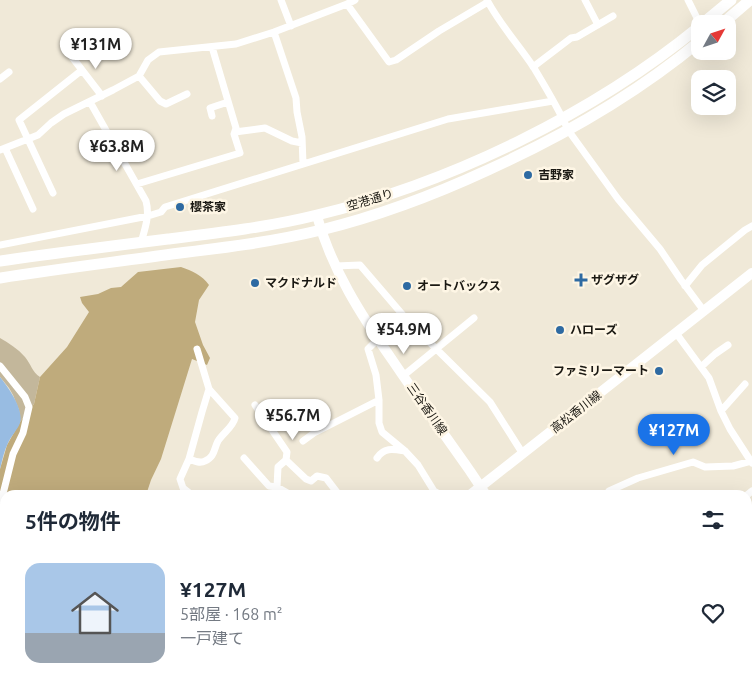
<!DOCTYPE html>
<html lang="ja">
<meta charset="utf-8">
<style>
body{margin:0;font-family:Ubuntu,"Noto Sans JP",sans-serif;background:#f2f2f3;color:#1f2937;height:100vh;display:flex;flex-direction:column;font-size:19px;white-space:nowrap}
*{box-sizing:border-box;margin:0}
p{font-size:16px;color:#747a83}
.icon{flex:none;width:28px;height:28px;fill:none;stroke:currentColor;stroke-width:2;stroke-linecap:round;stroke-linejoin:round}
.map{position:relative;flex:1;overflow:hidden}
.sheet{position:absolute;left:0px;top:490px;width:752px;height:195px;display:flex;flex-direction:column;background:#fff;border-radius:15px 15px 0 0;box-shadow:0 5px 20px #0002}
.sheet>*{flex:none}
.needle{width:32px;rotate:50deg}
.buttons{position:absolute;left:691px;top:15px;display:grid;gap:10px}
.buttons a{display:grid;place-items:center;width:45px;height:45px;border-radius:10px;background:#fff;box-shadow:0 5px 20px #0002;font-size:25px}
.price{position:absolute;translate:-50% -42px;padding:0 11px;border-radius:18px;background:#fff;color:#222;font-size:16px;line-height:32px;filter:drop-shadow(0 1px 2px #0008)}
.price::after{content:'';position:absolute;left:50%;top:30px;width:15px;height:11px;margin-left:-8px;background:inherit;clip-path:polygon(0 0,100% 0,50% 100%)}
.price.active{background:#1a73e8;color:#fff}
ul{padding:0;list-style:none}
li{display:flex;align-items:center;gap:15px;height:125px;padding:0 25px}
li span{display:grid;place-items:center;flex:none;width:140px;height:100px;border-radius:15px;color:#555}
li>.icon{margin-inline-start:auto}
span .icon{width:60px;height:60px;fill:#fffc;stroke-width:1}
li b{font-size:21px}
h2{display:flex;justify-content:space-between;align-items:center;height:60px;padding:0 25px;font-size:21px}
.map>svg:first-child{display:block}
</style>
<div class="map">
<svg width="752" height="685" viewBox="0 0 752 685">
<rect width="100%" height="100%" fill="#f0e9d8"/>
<path fill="#c3b79b" d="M0,338c9,5 18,11 25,19 6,7 7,15 15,20l-6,27 -14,18 -1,-12 -6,-15 -4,-7 -9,-11z
M748,585l4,3v34l-4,-4z"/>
<path fill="#bfab7c" d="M181,267c11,4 21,8 28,18l-10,15 -4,22 8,23 7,13 -3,7 -15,-6 -31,100 -10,21 -5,15h-141v66l-5,-7v-85l7,-24 13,-23 14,-18 6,-27 27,-30 22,-35 -7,-9 -2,-6 18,-3 13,-6 10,-1 17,-15z"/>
<path fill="#98bce2" d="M0,377c8,10 24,32 20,46 -2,6 -9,13 -12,20 -4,8 -6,18 -8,26z
M0,554l5,7v119h86l-1,5h-90z"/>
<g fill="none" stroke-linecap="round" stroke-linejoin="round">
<path stroke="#fff" stroke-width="7" d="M281,0l10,26
M487,0c13,25 32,45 47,68 12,20 25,41 34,62l50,69 42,50 21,31 23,31
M585,0l13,25
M688,0l12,24
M347,4l42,58 7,-2 43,-29 49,-29
M274,32l22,66 1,14 5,25 1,27
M72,57l30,39
M533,67l38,-29 6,-1 36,-21
M139,76l21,25 6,3 21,-10
M0,79l9,-7
M90,102l56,99c4,15 -1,27 -5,42
M212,116l-2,-8 18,-6
M235,132l30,-4 27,13 10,2
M5,148l28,61
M0,150l38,-15 13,-12 13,-9 49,-24 26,-14 9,-16 11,-8 77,-8 38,-12 73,-28 8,-4
M137,184l103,-31 -6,-19 2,-6 -24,-81
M53,193l-34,-73 63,-50
M0,245l148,-29 13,-4 4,-5 283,-88 105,-18
M336,266l24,-1 48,56 82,81 33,52
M685,286l17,-21 43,-35 7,-4
M676,333l33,45 12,33 9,18 22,34
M378,339l-10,10 8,26 3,25v23l3,9 23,19 13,14 16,26 7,4
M197,349l12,40
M0,366l25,31 4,10 -6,26 -10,21 -13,52
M701,367l14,-13 13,-9
M403,376l71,-58
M255,405l32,47 -1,8 -8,7 -1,20
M721,411l24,-27
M303,441l11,-8 65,-33
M244,458l25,28 8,1 14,8
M377,458c7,-11 16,-9 28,-7
M189,459c5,2 11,5 16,2 10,-4 9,-13 13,-20 5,-8 15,-14 17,-23l-26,-29 -7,23 -13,47 -9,20 3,9 9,7
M286,460l20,19 5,2 6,-5 9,2 13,17
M609,491l29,-13 55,-16 12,5 28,-1 19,-5
M747,495l5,-4
M0,549l5,9
M748,626l4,8
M748,664l4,-2
M96,685l1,-5
M416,685l8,-5
M687,685l14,-5"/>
<path stroke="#fff" stroke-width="10" d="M317,216c15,54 44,99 76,145 25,37 51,73 77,110l16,24
M470,495l282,-222
M293,680l5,5
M600,680l4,5
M205,685l8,-5"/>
<path stroke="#fff" stroke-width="11" d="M702,24l29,-24
M722,24l28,-24
M0,261c56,-8 112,-15 168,-22 50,-6 101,-12 149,-24 134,-32 277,-102 383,-189
M0,278c57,-9 115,-16 172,-24 50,-6 100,-12 149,-24 57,-14 113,-35 167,-60 75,-34 148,-76 212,-129"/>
</g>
<g fill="#2e6aa2" stroke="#fef6e5" stroke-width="2">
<circle cx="528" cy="175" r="5"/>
<circle cx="180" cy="207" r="5"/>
<path d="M578.5 272.5h5v5h5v5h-5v5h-5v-5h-5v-5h5z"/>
<circle cx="255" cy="283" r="5"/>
<circle cx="407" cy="286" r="5"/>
<circle cx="560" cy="330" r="5"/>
<circle cx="659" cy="371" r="5"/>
</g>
<g text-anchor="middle" stroke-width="5" stroke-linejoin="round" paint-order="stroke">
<g font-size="12" font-weight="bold" fill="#1b1913" stroke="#fef6e5" text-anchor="start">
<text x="538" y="179">吉野家</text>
<text x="190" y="211">櫻茶家</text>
<text x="591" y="284">ザグザグ</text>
<text x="265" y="287">マクドナルド</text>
<text x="417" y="290">オートバックス</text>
<text x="570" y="334">ハローズ</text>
<text x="649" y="375" text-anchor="end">ファミリーマート</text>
</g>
<g font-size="12" fill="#1b1913" stroke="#fef6e5">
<text transform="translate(370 200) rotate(-17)" y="4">空港通り</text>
<text transform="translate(427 409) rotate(55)" y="4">三谷香川線</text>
<text transform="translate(576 412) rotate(-38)" y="4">高松香川線</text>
</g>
</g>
</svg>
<div class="buttons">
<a><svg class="needle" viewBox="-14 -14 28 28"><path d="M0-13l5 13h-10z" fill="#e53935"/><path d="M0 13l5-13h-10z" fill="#747a83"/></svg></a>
<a><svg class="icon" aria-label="layers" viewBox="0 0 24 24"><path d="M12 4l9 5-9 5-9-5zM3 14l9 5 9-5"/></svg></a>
</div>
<b class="price" style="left:96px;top:70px">¥131M</b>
<b class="price" style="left:117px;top:172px">¥63.8M</b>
<b class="price" style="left:404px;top:355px">¥54.9M</b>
<b class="price" style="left:293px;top:441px">¥56.7M</b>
<b class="price active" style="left:674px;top:456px">¥127M</b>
<section class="sheet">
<h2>5件の物件<svg class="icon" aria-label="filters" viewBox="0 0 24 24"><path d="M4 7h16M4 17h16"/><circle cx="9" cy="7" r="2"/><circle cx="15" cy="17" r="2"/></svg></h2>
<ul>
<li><span style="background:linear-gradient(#a9c7e8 70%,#9aa5b1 0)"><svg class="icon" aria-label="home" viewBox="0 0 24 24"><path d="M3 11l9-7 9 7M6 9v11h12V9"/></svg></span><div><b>¥127M</b><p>5部屋 · 168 m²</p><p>一戸建て</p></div><svg class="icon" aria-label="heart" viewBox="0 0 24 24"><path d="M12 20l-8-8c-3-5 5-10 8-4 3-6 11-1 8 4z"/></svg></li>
</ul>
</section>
</div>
